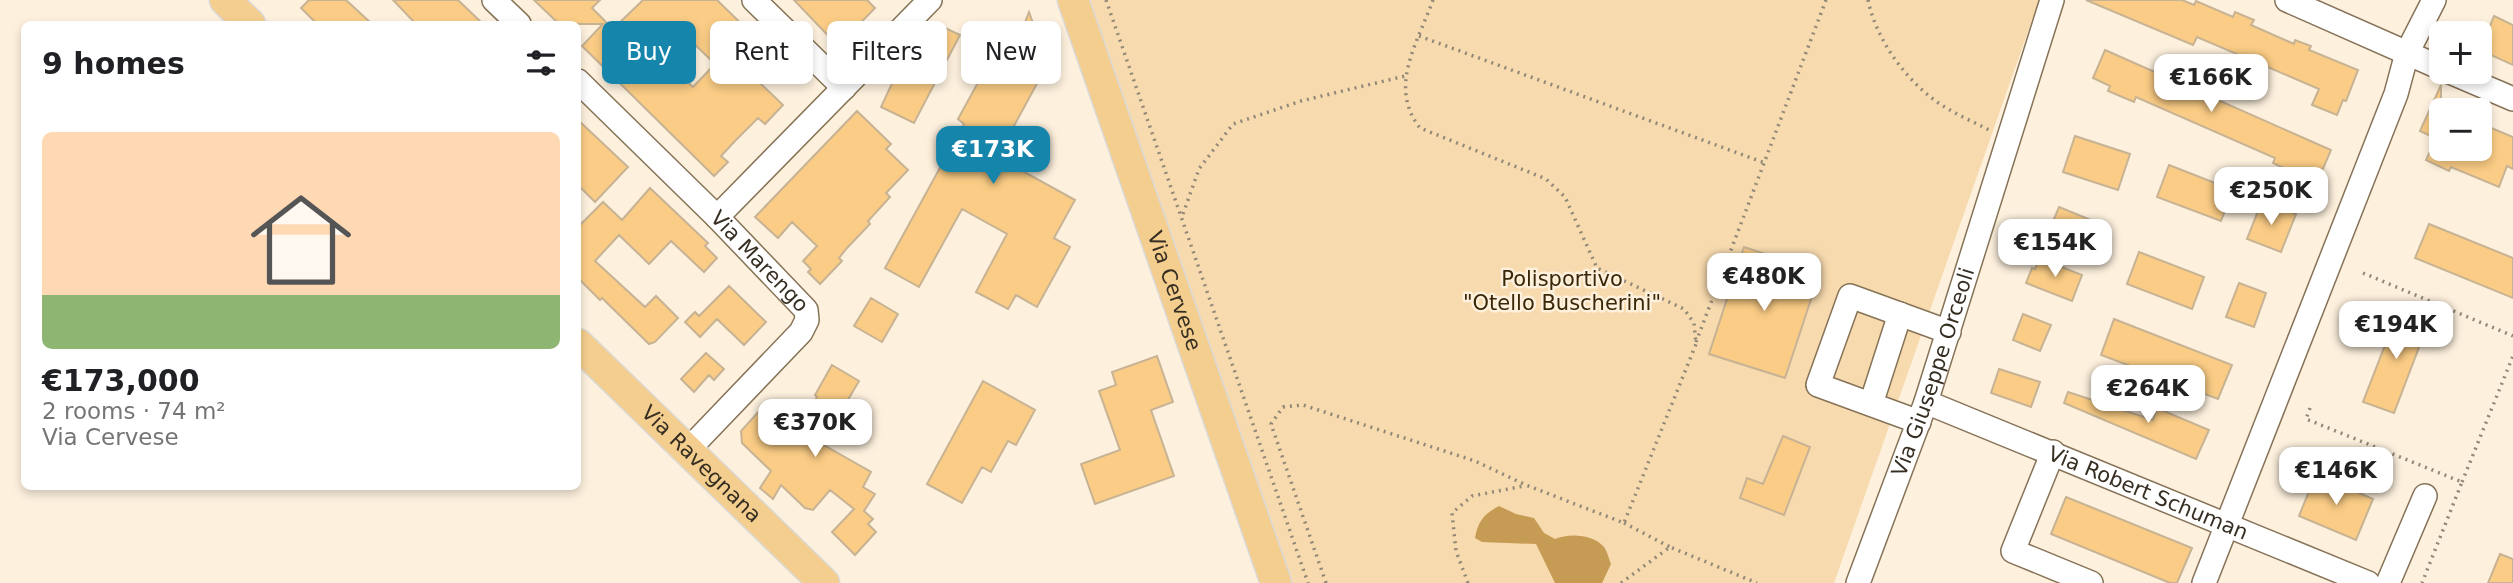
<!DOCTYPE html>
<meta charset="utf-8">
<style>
body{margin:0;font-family:"DejaVu Sans",sans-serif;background:#f6f6f6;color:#202124;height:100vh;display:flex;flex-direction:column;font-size:26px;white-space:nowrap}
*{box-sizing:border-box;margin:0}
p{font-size:23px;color:#757577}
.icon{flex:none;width:38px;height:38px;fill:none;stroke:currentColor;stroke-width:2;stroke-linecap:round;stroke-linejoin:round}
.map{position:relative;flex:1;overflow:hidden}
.side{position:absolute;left:21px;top:21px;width:560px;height:469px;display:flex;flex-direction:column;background:#fff;border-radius:10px;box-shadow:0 4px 10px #0003}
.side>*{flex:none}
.banner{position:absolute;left:602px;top:21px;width:665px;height:63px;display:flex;gap:14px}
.tools{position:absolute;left:2429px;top:21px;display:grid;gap:14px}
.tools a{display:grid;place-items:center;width:63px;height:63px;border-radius:10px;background:#fff;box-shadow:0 4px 10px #0003;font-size:35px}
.price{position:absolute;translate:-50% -60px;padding:0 16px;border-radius:14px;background:#fff;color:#222;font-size:23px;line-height:46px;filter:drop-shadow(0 2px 4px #0008)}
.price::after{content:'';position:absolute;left:50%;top:42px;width:21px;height:16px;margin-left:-10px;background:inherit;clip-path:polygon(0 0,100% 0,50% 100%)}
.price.selected{background:#1585ac;color:#fff}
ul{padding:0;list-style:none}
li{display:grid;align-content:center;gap:14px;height:371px;padding:0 21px}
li+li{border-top:2px solid #e0e0e0}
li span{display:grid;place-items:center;height:217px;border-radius:10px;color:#555}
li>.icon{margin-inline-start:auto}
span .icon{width:126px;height:126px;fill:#fffc;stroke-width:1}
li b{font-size:30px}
h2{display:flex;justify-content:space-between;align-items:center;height:84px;padding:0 21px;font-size:30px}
.chip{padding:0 24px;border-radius:10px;background:#fff;box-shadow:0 4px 10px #0003;font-size:24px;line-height:63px}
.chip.selected{background:#1585ac;color:#fff}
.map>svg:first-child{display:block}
</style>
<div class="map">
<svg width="2513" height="583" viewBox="0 0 2513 583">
<rect width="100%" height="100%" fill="#fdf0dd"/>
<path fill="#f7daae" d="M1085,0h954l-205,583h-544z"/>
<path fill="#c69b54" d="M1499,506l17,8 18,4 10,15 11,6c14,-6 38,-5 49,8 3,4 5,12 7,17l-9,19h-47l-19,-39 -54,-2 -7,-4c3,-17 9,-24 24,-32z"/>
<path fill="#facc85" stroke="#c7b394" stroke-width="2" fill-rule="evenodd" d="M309,0h37l26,24h-55l-16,-16z
M393,0h65l25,24h-67z
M534,0h66l-8,8 21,21 30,-29h74l38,37 -18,18 6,6 -3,3 43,41 -18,19 -7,-6 -22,22 -15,16 7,6 -14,14 -132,-130 21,-22h-44zM685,35l30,29 -22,23 -30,-28z
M794,0h73l8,8 -37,38z
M2086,0h96l12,5 2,-4 37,16 2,-5 19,8 -3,5 43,19 1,-4 16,6 -2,4 49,20 -12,31 -3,-1 -6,15 -25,-10 7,-16 -122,-52 -4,8z
M1029,12l15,42 7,4 -54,99 78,43 -21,38 16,9 -33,60 -21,-12 -8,14 -32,-17 31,-58 -45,-25 -43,78 -34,-19 79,-144 -6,-5 47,-86 13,7z
M2494,16l19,9v40l-33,-15z
M945,28l15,7 -46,88 -33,-16 14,-30 5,2 5,-9 4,2 13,-23z
M2105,50l226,100 -12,28 -20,-9 -3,5 -23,-11 2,-5 -139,-61 -2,5 -26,-11 2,-5 -17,-8z
M2441,85v56l-21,-10z
M857,111l34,33 -5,5 22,21 -22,23 4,4 -22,24 2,3 -23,24 -8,10 3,3 -22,23 -12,-12 3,-3 -8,-8 14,-15 -25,-24 -14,16 -23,-21z
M578,120l50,47 -33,35 -17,-17z
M2489,127l24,10v32l-6,-3 -8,21 -48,-20 -2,4 -23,-11 5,-11h49z
M2075,136l55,18 -12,36 -55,-18z
M2169,165l64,25 -12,31 -64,-24z
M650,188l58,55 -3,3 12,12 -13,14 -33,-31 -22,23 -30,-29 -24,26 50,46 11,-11 22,22 -23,24 -6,2 -47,-46 -2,2 -22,-22v-51l25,-25 19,18z
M2262,201l34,13 -15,38 -34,-13z
M2059,207l49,20 -10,24 -49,-20z
M2429,224l84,34v40l-98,-40z
M1744,247l76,25 -35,106 -76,-24z
M2139,252l65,25 -12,32 -65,-25z
M2039,258l43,17 -10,26 -46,-18 6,-15 3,1z
M2239,283l27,10 -12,34 -28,-10z
M729,286l37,36 -22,23 -27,-26 -17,18 -15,-15 10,-10 4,4z
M871,298l27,16 -16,28 -28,-16z
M2399,309l30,12 -35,92 -31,-11z
M2023,314l28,11 -11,26 -27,-11z
M2114,319l118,46 -14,34 -117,-44z
M706,353l18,16 -10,11 -5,-5 -15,17 -13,-13z
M1157,356l16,46 -22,8 23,66 -79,28 -14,-40 39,-14 -21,-59 17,-6 -4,-13z
M832,365l27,16 -37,63 49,28 -8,15 12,7 -11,17 9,8 -5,5 8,8 -21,23 -23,-23 22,-23 -24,-19 -17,20 -8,-2 -24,-23 -8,14 -13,-11 11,-17 -29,-28 -1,-12 20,-22 22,22 8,-14 12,6 14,-26 -2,-2z
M1999,369l41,13 -9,25 -40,-14z
M983,381l52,29 -19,35 -8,-4 -17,31 -9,-5 -20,36 -35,-19z
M2068,392l85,28 4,-12 52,22 -13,29 -132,-56z
M1783,436l27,11 -26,68 -44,-17 7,-20 16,6z
M2316,474l57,25 -17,41 -57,-24z
M2066,497l126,51 -15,35h-7l-119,-49z
M2500,554l13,5v24h-25z"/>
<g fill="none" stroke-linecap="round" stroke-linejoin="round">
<g stroke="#867357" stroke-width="26">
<g id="minor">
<path d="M494,0l25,24"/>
<path d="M754,0l90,88"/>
<path d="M2287,0l154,68"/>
<path d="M2450,72l63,27"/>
<path id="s1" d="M578,81l139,136 89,93 1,10 -6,12 -114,119"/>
<path d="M717,217l213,-217"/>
<path id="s2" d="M1926,402l442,181"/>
<path d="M1871,404l29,-90"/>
<path d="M1919,422l-101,-37 32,-89 99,36"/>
<path d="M2053,452l-40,99 78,32"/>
<path id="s3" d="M1858,583l68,-181 126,-402"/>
<path d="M2204,583l192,-489 11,-41 27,-53"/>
<path d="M2388,583l37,-87"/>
</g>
</g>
<g stroke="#dbd9d7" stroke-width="33">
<g id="major">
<path d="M225,0l25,24"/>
<path id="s4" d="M1073,0l203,583"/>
<path id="s5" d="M578,344l246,239"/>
</g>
</g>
<path stroke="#928878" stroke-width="3.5" stroke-dasharray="2 5" stroke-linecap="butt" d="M1106,0l202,583
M1868,0c8,38 34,75 65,99 17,13 39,22 58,32
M1419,36l346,127
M1183,214l16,-45 34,-45 68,-23 104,-25
M2363,273l150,63
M1696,342l130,-342
M2310,408l-4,11 156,63 -40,101
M2462,482l51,-126
M1624,523l46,24
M1326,583l-55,-159 12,-17 20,-2 172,56 51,24 98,38 72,-179 -2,-21 -10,-14 -87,-41 -32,-71 -19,-18 -126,-51c-32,-41 -3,-84 13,-128
M1468,583l-12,-32 -4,-38 20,-17 52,-10
M1621,583l49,-36 87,36"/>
<use href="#minor" stroke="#fff" stroke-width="23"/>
<use href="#major" stroke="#f3ce8e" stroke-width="30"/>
</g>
<g text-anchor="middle" stroke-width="5" stroke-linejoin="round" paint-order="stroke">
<g font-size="21" fill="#362e22" stroke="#fdf0dd">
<text dy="7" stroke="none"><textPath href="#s1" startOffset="256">Via Marengo</textPath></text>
<text dy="7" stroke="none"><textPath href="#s4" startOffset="308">Via Cervese</textPath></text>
<text dy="7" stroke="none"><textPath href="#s3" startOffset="224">Via Giuseppe Orceoli</textPath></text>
<text dy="7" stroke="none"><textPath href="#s5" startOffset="172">Via Ravegnana</textPath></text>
<text dy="7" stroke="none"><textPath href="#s2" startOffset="240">Via Robert Schuman</textPath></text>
</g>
<g font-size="21" fill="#392707" stroke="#fdf0dd">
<text x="1562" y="286">Polisportivo<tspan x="1562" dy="24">"Otello Buscherini"</tspan></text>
</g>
</g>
</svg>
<div class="tools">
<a>+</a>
<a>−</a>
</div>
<b class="price" style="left:2211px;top:114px">€166K</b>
<b class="price selected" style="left:993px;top:186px">€173K</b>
<b class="price" style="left:2271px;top:227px">€250K</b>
<b class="price" style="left:2055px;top:279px">€154K</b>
<b class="price" style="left:1764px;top:313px">€480K</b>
<b class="price" style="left:2396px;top:361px">€194K</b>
<b class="price" style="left:2148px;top:425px">€264K</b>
<b class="price" style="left:815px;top:459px">€370K</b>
<b class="price" style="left:2336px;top:507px">€146K</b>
<div class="banner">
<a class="chip selected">Buy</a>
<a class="chip">Rent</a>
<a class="chip">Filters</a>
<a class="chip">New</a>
</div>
<section class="side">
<h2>9 homes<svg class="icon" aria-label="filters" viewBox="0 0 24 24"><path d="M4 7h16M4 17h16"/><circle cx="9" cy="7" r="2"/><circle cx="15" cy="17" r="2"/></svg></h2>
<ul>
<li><span style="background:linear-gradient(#ffd9b3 75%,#8fb573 0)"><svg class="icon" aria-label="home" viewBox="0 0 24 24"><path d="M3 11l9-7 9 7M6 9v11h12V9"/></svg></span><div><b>€173,000</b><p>2 rooms · 74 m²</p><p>Via Cervese</p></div></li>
</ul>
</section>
</div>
